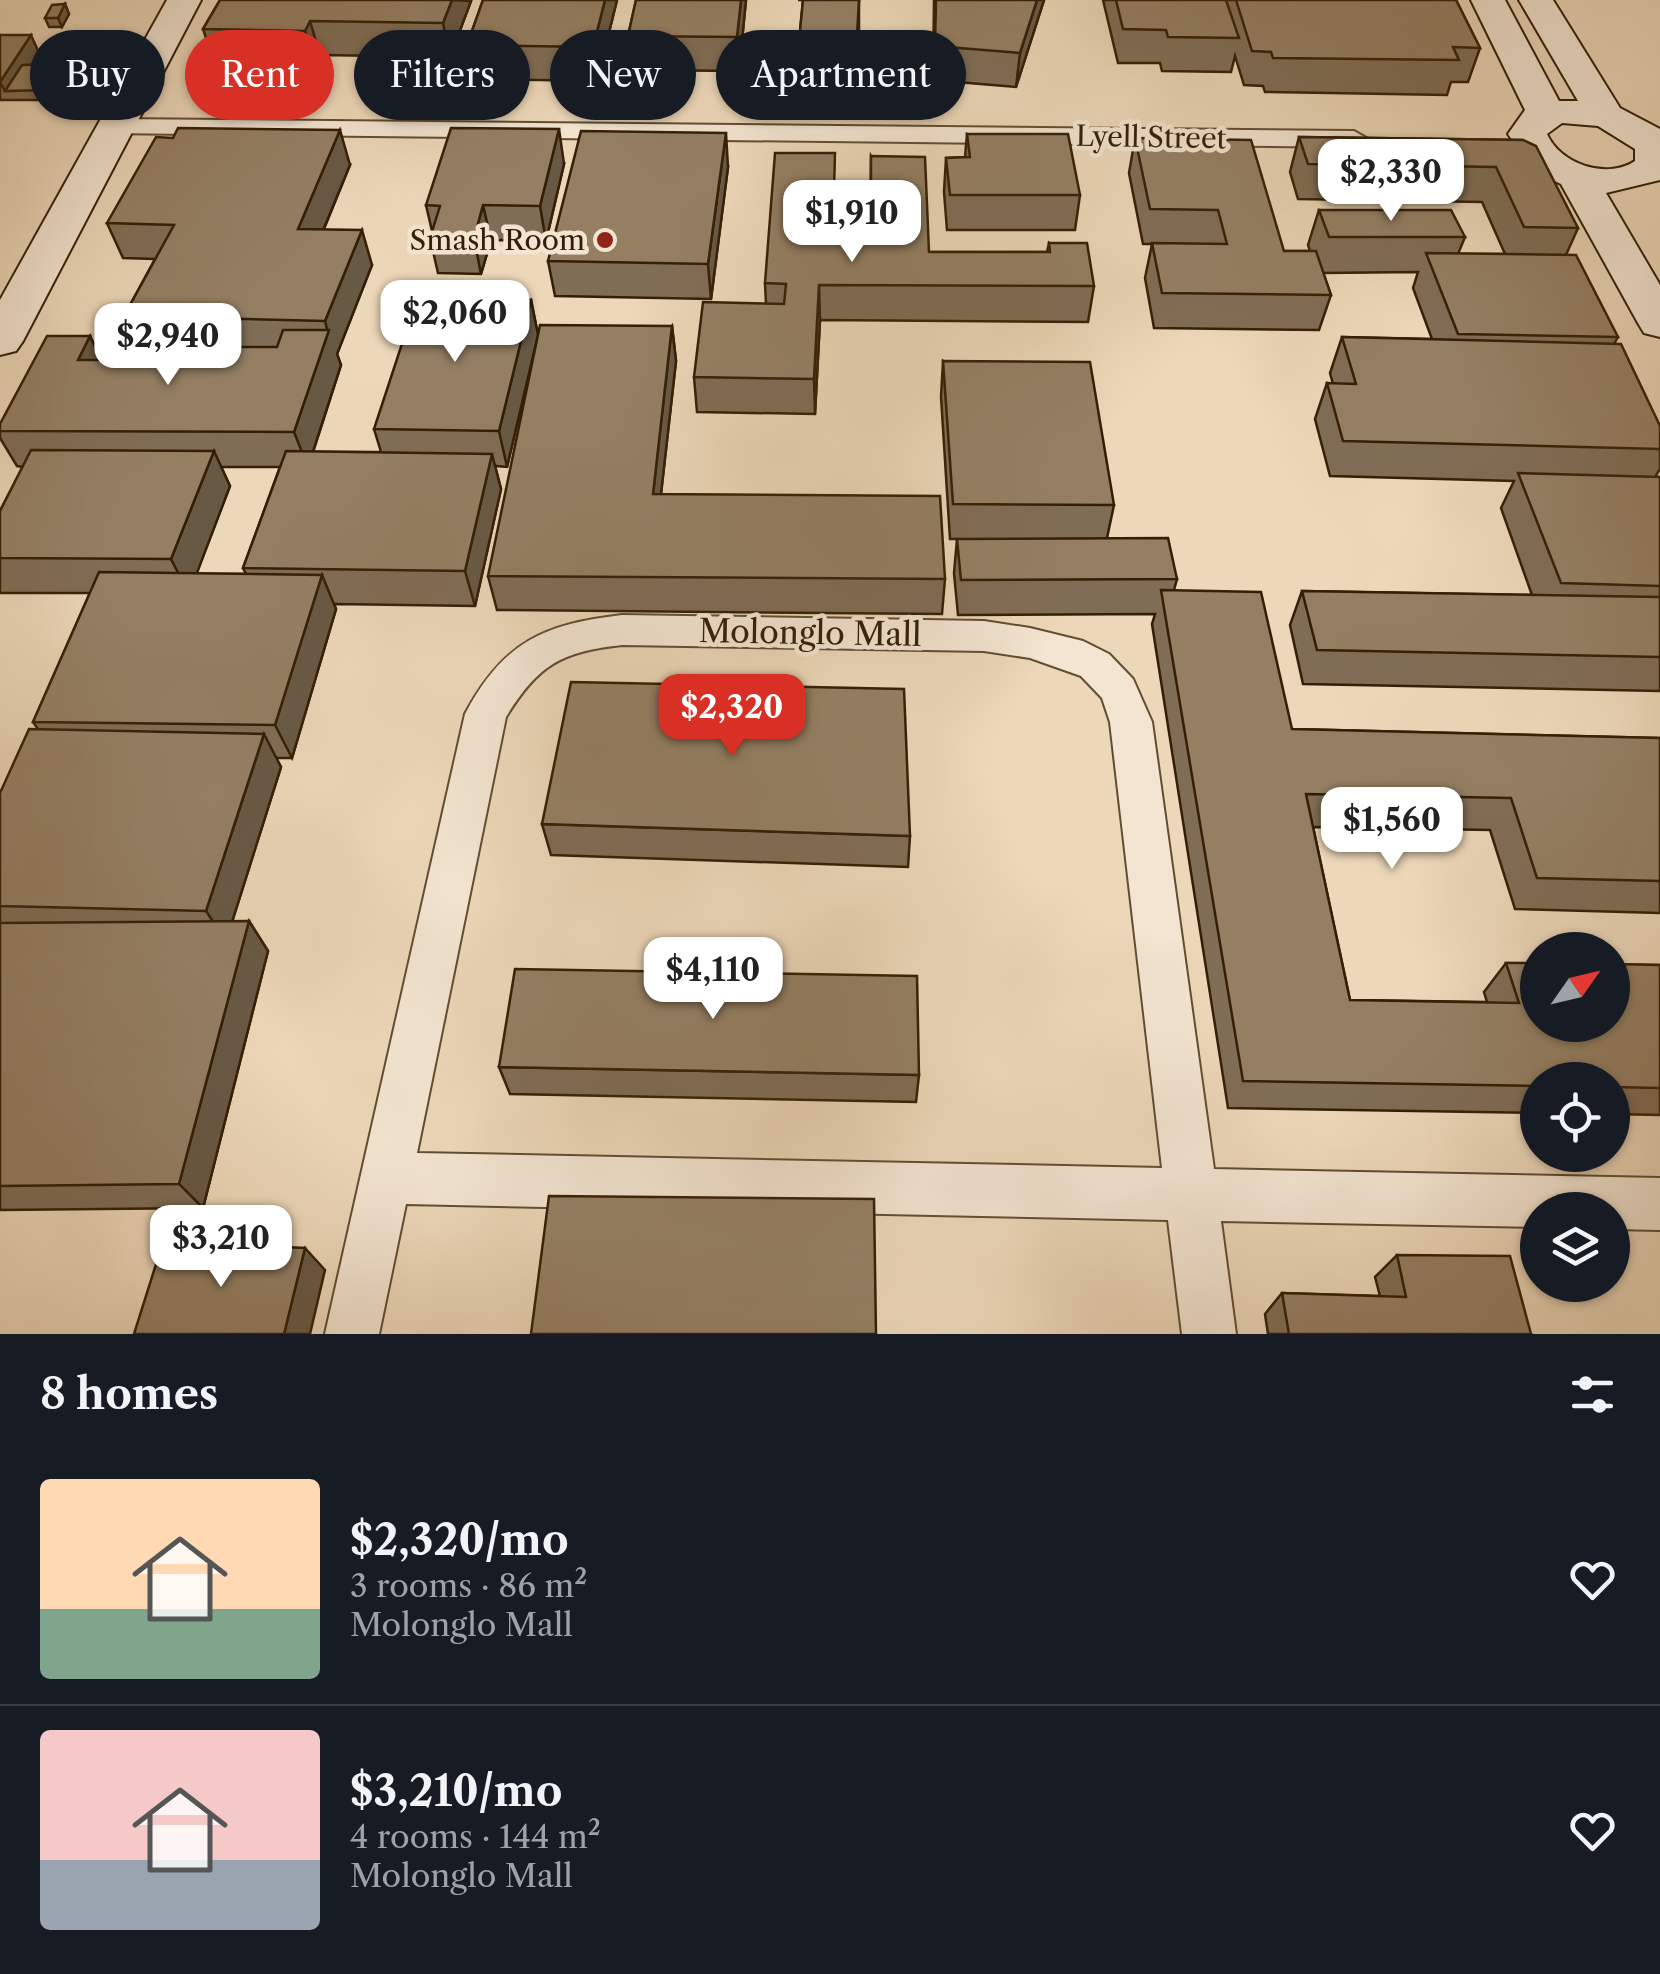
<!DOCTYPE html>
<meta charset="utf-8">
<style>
body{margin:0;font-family:"Libre Caslon Text",serif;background:#20242c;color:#f1f3f6;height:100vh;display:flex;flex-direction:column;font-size:38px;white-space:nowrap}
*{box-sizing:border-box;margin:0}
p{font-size:32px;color:#9ea1a6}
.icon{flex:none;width:55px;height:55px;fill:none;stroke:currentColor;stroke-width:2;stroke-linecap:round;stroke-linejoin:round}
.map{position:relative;height:1334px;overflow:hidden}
.details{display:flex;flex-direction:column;background:#171b24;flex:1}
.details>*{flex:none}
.hud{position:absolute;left:30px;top:30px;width:1000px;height:90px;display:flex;gap:20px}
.needle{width:65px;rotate:56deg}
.buttons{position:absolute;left:1520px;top:932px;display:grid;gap:20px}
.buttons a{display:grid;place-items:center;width:110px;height:110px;border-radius:50%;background:#171b24;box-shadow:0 2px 8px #0004;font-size:50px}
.price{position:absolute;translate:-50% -85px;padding:0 22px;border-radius:20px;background:#fff;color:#222;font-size:32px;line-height:65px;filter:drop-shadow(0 2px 5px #0008)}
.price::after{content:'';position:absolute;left:50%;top:60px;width:30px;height:22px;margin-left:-15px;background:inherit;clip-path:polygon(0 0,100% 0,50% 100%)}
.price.on{background:#d93025;color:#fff}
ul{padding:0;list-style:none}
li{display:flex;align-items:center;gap:30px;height:250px;padding:0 40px}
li+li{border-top:2px solid #363941}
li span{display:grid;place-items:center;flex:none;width:280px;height:200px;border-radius:10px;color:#555}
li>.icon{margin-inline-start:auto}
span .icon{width:120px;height:120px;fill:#fffc;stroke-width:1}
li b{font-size:42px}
h2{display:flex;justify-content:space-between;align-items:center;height:120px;padding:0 40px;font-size:42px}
.pill{padding:0 35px;border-radius:45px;background:#171b24;box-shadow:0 2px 8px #0004;font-size:35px;line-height:90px}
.pill.on{background:#d93025;color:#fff}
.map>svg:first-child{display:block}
</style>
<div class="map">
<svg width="1660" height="1334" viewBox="0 0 1660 1334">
<rect width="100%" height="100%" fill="#ecd7b8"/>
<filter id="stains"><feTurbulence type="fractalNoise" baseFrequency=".002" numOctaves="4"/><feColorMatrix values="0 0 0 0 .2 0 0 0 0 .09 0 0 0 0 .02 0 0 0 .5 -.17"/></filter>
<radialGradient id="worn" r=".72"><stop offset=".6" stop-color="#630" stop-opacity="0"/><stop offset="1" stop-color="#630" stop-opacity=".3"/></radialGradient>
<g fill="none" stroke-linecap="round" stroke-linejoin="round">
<g stroke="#624d32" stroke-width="4">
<path id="street" d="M114,119l1240,12 14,8 -14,8 -1250,-14 -4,-6z
M622,615l362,6 46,7 53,13 26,13 24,25 19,43 62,447 446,9v52l-48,-1v-19h-74v17l-317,-6 15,113h-54l-14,-114 -762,-16 -27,130h-54l140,-620c38,-72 79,-90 157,-99zM622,645l362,6 46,7 51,18 21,22 8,24 52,446 -745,-15 89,-436c33,-53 55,-65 116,-72z"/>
</g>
<g stroke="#341f06" stroke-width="4">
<path id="secondary" d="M167,0h34l-178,341 -7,10 -16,4v-55z
M1471,0h34l54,101h19l-59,-101h34l67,108 40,21v51l-54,13 54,92v52l-16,-4 -6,-10 -77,-139 -28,-13 -25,-37 17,-24zM1562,123l36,3 37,23v12c-28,19 -75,3 -88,-27z"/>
</g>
<use href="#street" fill="#f3e5d1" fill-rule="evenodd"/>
<use href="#secondary" fill="#f3e5d1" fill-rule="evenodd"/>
</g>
<path fill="#7f6d55" stroke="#341f06" stroke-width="2.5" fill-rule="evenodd" d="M220,0h251v1l-21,56 -130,-2 -5,10 -101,-2 -11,-34z
M483,0h134l-20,81 -123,-2 -7,-34z
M636,0h110l-7,71 -107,-1 -4,-34z
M798,0h61l-3,87 -58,-1v-34l5,-52z
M934,0h110l-28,87 -83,-7z
M1103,0h353l24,48 -12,34h-17l-4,13 -182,-3 -2,-6 -19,-1 -9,-29 -4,16 -69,-1 -2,-8h-42z
M65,4l4,10 -7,13h-13l-4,-9z
M0,35l39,18 -7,12 40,9 -16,26h-56z
M967,134l113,61 -5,35h-128l-3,-38 2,-34 19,-1z
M1299,137l224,3 55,88 -12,27 52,82 -4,7 46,82v43l-5,8h5v214l-357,-7 -13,-59 12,-34 230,4 -31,-87 13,-27 -184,-5 -15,-57 12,-36 6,1 -3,-11 12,-36 90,2 -19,-51 5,-16 -95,1 8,22 -12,35 -165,-2 -9,-50 7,-34h-9l-14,-71 6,-35 149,113h26l-2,-6 11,-35 146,27 -7,17h47l-23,-52 -184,-3 -8,-27z
M871,156l58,96h118l2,-9 45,43 -6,36 -268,-2 -5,94 -118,-2 -3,-35 72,-73 -1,-21 69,-56h36z
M564,164l-18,77 -55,-1 -10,34 -43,-1 -8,-35 2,-7 -6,-26z
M350,165l-26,64 48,36 -35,89 4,11 -28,87h68l-7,-23 157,-129 7,35 -31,132 -12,-1 6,23 -26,117 -141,-2 2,5 -44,149h-16l5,9 -49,155 17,-1 19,30 -65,257 -203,2v-417l38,-64 -5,-7 57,-129h-90v-82l23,-44 -6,-1 -17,-28v-14l90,-88 11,24h40l4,-9h-4l-17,-35 31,-57 -32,-1 -16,-35zM221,467h59l-37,101 3,6h-50l34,-88z
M728,167l-17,132 -156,-3 -7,-35z
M672,326l4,35 -15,133 284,85 -3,35 -445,-4 -9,-34z
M943,361l171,144 -7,33 70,41 -3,11 118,139 368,9v175l-145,-4 -25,-79 -177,-3 37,173 137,2 -3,-10 22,-29 154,2v150l-48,-1v-34h-74v33l-310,-5 -76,-484 3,-10 -197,1 -4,-42 3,-34h-7l-9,-142z
M542,824l368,12 -2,31 -357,-12z
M499,1067l420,8 -3,27 -406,-8z
M1397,1255l134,79h-263l-3,-20 17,-21 98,3 -5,-19z"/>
<path fill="#685945" stroke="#341f06" stroke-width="2.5" d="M452,0l19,1 -21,56 -7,-34z
M605,0h12l-20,81 -4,-34z
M741,0h5l-7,71 -2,-34z
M859,0v30l-3,57v-34z
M1037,0h7l-28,87 4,-34z
M65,4l4,10 -7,13 -4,-9z
M310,21l10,34 -5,10 -10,-34z
M31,35l8,18 -24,38h-10l-5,-9z
M68,64l4,10 -16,26 -4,-10z
M559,129l5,35 -18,77 -6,-35z
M340,130l10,35 -41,99 -11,-35z
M726,133l2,34 -17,132 -3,-35z
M483,205l8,35 -10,34 -7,-36z
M362,230l10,35 -35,89 4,11 -33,102 -14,-35 34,-99 -3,-12z
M819,285l1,35 -5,94 -1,-35z
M531,300l7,35 -31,132 -8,-36z
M672,326l4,35 -19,168 -4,-35z
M90,336l17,36 -29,-12z
M214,451l16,35 -41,108 -18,-35z
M492,454l9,35 -26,117 -10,-35z
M322,575l14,34 -44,149 -17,-33z
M264,734l17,33 -55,174 -20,-30z
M249,921l19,30 -65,257 -24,-24z
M305,1248l20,22 -15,64h-26z"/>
<path fill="#947f63" stroke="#341f06" stroke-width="2.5" d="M220,0h232l-9,23 -133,-2 -5,10 -102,-2z
M483,0h122l-12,47 -126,-2z
M636,0h105l-4,37 -109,-1z
M803,0h56l-3,53 -58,-1z
M936,0h101l-17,53 -85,-7z
M1116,0h110l13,38 -71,-1 -2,-7 -43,-1z
M1236,0h220l24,48 -27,-1 6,13 -186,-2 -2,-6 -19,-1z
M65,4l-7,14h-13l7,-13z
M0,35h31l-31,47z
M68,64l-16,26 -47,1 17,-26z
M178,128l162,2 -42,99 64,1 -37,91 -201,-5 50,-91 -67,-2 49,-86 17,1z
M451,128l108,1 -19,77 -57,-1 -9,33h-44l10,-32 -14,-1z
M581,131l145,2 -18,131 -160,-3z
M967,134h101l12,61h-130l-4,-37 24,-1z
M1299,137l224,3 13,6 42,82 -54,-1 -28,-60 -188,-3z
M1135,138l116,2 33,111h32l15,44 -169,-2 -10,-50 75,1 -9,-34 -68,-1z
M775,153h60l-2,74h38v-71l54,1 4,95h121l-1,-9h38l7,43 -275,-1 -5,94 -120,-2 9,-75 81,2 2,-20 -21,-1z
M1319,210h132l14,27h-136z
M1426,253l150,2 42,82 -160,-3z
M417,298l114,2 -32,131 -125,-2z
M540,325l132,1 -19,168 287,2 5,83 -457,-3z
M283,330h46l-35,102 -294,-1v-7l47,-88h43l-12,24h63l6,-13h130z
M1342,337l279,7 39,82v23l-317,-8 -16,-58 29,1z
M943,361l147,1 24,143 -161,-1z
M31,450l183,1 -43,108 -171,-1v-47z
M286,451l206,3 -27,117 -222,-3z
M1518,473l142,4v109l-99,-3z
M1168,538l9,41 -216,1 -4,-41z
M99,572l223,3 -47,150 -242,-3z
M1161,590l100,2 31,137 368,9v143l-123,-3 -26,-80 -205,-4 44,206 169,3 -13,-40h32v62h74v-61l48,1v123l-48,-1v-7h-74v6l-295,-5z
M1302,591l358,6v60l-343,-7z
M571,682l333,7 6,147 -368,-12z
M29,729l235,5 -58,177 -206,-5v-113z
M249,921l-70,263 -179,2v-263z
M515,969l402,7 2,99 -420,-8z
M549,1196l325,3 2,135h-345z
M163,1242l142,6 -21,86h-150z
M1397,1255l113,1 21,78h-242l-7,-41 124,4z"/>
<circle fill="#8f2418" stroke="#f3e5d1" stroke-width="4" cx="605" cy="240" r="10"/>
<g text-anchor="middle" stroke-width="9" stroke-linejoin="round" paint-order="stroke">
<g font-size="28" fill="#341f06" stroke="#f3e5d1">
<text transform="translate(1151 137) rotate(1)" y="10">Lyell Street</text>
</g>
<g font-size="28" fill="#341f06" stroke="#f3e5d1" text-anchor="end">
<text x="585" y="250">Smash Room</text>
</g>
<g font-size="32" fill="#341f06" stroke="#f3e5d1">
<text transform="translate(810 633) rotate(1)" y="11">Molonglo Mall</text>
</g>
</g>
<rect width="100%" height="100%" filter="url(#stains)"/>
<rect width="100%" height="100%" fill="url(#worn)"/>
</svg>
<div class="buttons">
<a><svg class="needle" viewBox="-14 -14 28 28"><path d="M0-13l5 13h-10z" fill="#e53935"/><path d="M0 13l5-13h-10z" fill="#9ea1a6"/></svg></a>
<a><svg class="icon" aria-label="locate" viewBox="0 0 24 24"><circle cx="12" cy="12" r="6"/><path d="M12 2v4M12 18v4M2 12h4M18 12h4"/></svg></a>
<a><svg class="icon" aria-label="layers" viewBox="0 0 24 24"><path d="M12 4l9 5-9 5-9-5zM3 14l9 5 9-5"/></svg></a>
</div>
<b class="price" style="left:1391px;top:224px">$2,330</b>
<b class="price" style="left:852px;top:265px">$1,910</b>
<b class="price" style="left:455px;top:365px">$2,060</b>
<b class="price" style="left:168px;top:388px">$2,940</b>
<b class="price on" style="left:732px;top:759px">$2,320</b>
<b class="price" style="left:1392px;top:872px">$1,560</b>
<b class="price" style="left:713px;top:1022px">$4,110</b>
<b class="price" style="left:221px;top:1290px">$3,210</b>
<div class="hud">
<a class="pill">Buy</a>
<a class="pill on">Rent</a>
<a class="pill">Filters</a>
<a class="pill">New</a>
<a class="pill">Apartment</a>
</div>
</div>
<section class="details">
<h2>8 homes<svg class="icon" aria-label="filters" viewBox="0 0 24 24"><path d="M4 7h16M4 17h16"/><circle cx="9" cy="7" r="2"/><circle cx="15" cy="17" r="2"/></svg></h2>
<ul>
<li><span style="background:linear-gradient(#ffd9b3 65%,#7fa58c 0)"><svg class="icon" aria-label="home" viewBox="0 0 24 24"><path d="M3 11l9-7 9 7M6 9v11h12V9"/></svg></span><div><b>$2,320/mo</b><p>3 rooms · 86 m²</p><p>Molonglo Mall</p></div><svg class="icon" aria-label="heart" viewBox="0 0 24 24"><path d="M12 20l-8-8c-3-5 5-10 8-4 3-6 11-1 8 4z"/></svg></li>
<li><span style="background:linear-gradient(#f6c9c9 65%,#9aa5b1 0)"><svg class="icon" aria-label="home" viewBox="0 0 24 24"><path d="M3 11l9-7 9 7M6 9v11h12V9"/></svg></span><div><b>$3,210/mo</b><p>4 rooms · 144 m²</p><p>Molonglo Mall</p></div><svg class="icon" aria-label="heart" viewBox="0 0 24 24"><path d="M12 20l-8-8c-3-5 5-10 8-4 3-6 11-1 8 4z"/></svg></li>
</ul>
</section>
